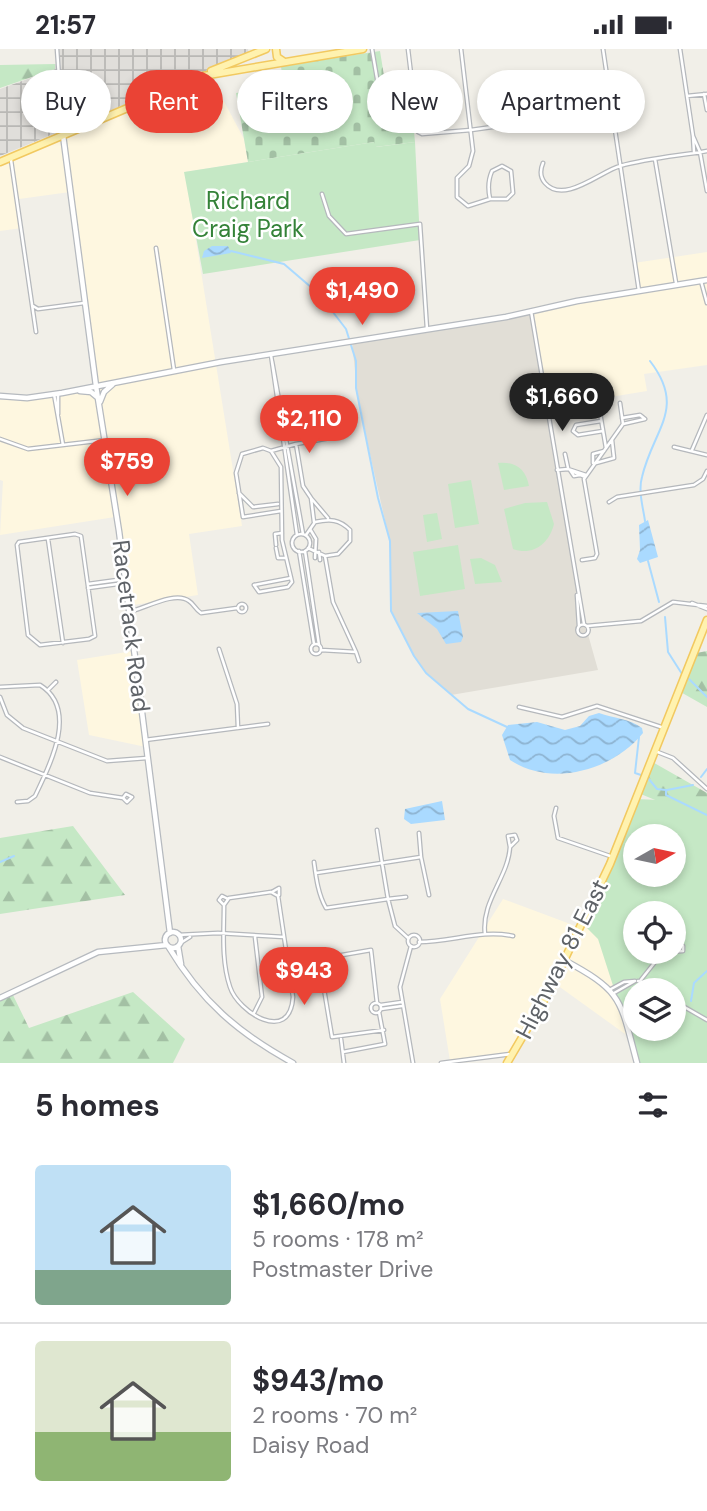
<!DOCTYPE html>
<meta charset="utf-8">
<style>
body{margin:0;font-family:"DM Sans",sans-serif;background:#f7f7f7;color:#2b2b33;height:100vh;display:flex;flex-direction:column;font-size:26px;white-space:nowrap}
*{box-sizing:border-box;margin:0}
p{font-size:23px;color:#7c7c81}
.icon{flex:none;width:38px;height:38px;fill:none;stroke:currentColor;stroke-width:2;stroke-linecap:round;stroke-linejoin:round}
.map{position:relative;height:1014px;overflow:hidden}
.details{display:flex;flex-direction:column;background:#fff;flex:1}
.details>*{flex:none}
.banner{position:absolute;left:21px;top:21px;width:665px;height:63px;display:flex;gap:14px}
.needle{width:46px;rotate:81deg}
.buttons{position:absolute;left:623px;top:775px;display:grid;gap:14px}
.buttons a{display:grid;place-items:center;width:63px;height:63px;border-radius:50%;background:#fff;box-shadow:0 4px 10px #0003;font-size:35px}
.price{position:absolute;translate:-50% -60px;padding:0 16px;border-radius:24px;background:#ea4335;color:#fff;font-size:23px;line-height:46px;filter:drop-shadow(0 2px 4px #0008)}
.price::after{content:'';position:absolute;left:50%;top:42px;width:21px;height:16px;margin-left:-10px;background:inherit;clip-path:polygon(0 0,100% 0,50% 100%)}
.price.on{background:#222;color:#fff}
ul{padding:0;list-style:none}
li{display:flex;align-items:center;gap:21px;height:175px;padding:0 35px}
li+li{border-top:2px solid #e1e1e2}
li span{display:grid;place-items:center;flex:none;width:196px;height:140px;border-radius:7px;color:#555}
li>.icon{margin-inline-start:auto}
span .icon{width:84px;height:84px;fill:#fffc;stroke-width:1}
li b{font-size:30px}
h2{display:flex;justify-content:space-between;align-items:center;height:84px;padding:0 35px;font-size:30px}
.tag{padding:0 24px;border-radius:32px;background:#fff;box-shadow:0 4px 10px #0003;font-size:24px;line-height:63px}
.tag.on{background:#ea4335;color:#fff}
.status{display:flex;justify-content:space-between;align-items:center;height:49px;padding:0 35px;background:#fff;direction:ltr}
.status svg{height:19px;fill:currentColor}
.map>svg:first-child{display:block}
</style>
<div class="status"><b>21:57</b><svg viewBox="0 0 49 12"><path d="M0 12V9h3v3zM5 12V6h3v6zM10 12V3h3v9zM15 12V0h3v12zM26 1h20v11H26zM47 4h2v5h-2z"/></svg></div>
<div class="map">
<svg width="707" height="1014" viewBox="0 0 707 1014">
<defs>
<pattern id="industrial-grid" width="8" height="8" patternUnits="userSpaceOnUse" patternTransform="scale(1.75)"><rect width="8" height="8" fill="#e0deda"/><path d="M0 4h8M4 0v8" fill="none" stroke="#b9b8b5"/></pattern>
<pattern id="forest-firs" width="22" height="20" patternUnits="userSpaceOnUse" patternTransform="scale(1.75)"><rect width="22" height="20" fill="#c5e8c5"/><path d="M5 1l3.5 6h-7zM16 11l3.5 6h-7z" fill="#a3c0a4"/></pattern>
<pattern id="cemetery-stones" width="16" height="16" patternUnits="userSpaceOnUse" patternTransform="scale(1.75)"><rect width="16" height="16" fill="#c5e8c5"/><path d="M2 7V4a2 2 0 0 1 4 0v3zM10 15v-3a2 2 0 0 1 4 0v3z" fill="#a3c0a4"/></pattern>
<pattern id="water-waves" width="16" height="10" patternUnits="userSpaceOnUse" patternTransform="scale(1.75)"><rect width="16" height="10" fill="#aadaff"/><path d="M0 5q4-4 8 0t8 0" fill="none" stroke="#8eb4d2"/></pattern>
</defs>
<rect width="100%" height="100%" fill="#f1efe8"/>
<path fill="#fef7e0" d="M211,28l33,62 4,23 -63,10 57,354 -53,8 9,61 -71,11 -12,-89 -115,18 3,-54 -3,-1v-80l97,-9 -27,-199 -51,7 3,29 -22,3v-67z
M707,203v113l-63,9 3,17 -98,16 -16,-100 106,-18 -5,-26z
M133,602l13,96 -57,-12 -12,-75z
M594,846l38,144 -75,-54 -43,66 -64,10 -10,-62 63,-100 78,29z"/>
<path fill="url(#industrial-grid)" d="M59,0h189l1,4 -249,103v-67l55,-20v-5h5z"/>
<path fill="#e1ded6" d="M531,262l46,284 21,75 -147,25 -25,-22 -12,-17 -23,-45v-64l-33,-146 -6,-60z"/>
<path fill="url(#forest-firs)" d="M55,15v5l-55,19v-23z
M707,602v56l-30,-17 14,-36z
M649,711l58,33v140l-16,-118 -55,-23z
M73,777l52,69 -125,19v-76z
M11,942l18,37 104,-36 52,47 -12,24h-173v-66z"/>
<path fill="url(#cemetery-stones)" d="M380,2l5,31 24,-2 6,62 -40,5 -1,-5 -126,20 -12,-69 47,-8 -2,-19z"/>
<path fill="#c5e8c5" fill-rule="evenodd" d="M374,93l2,5 39,-5 5,98 -217,34 -19,-102z
M498,414c17,-2 28,6 31,23l-25,4z
M471,431l8,44 -24,4 -7,-44z
M547,453l7,22c-5,20 -21,32 -41,25l-9,-40 21,-6z
M437,464l5,26 -15,3 -4,-27z
M458,496l7,44 -45,7 -7,-44z
M481,509l14,7 7,17 -27,2 -5,-25z
M636,750l71,3v261h-69l-40,-124 -11,-11zM635,788h39v38h-39zM635,864h39v39h-39zM635,942h39v38h-39z"/>
<path fill="url(#water-waves)" d="M212,197h16l3,7 -29,5 2,-7z
M648,471l10,37 -18,6 -3,-4 3,-9 -1,-25z
M458,562l5,26 -2,5 -15,2 -9,-15 -20,-16z
M599,664c14,5 31,6 43,15l1,5c-30,37 -91,55 -133,27l-8,-25 6,-10 29,-3 28,8 15,-4 9,-10z
M442,752l3,19 -34,4 -7,-5 1,-10z"/>
<g fill="none" stroke-linecap="round" stroke-linejoin="round">
<path stroke="#aadaff" stroke-width="2" d="M231,202l53,13 35,30 27,35 10,32v27l22,110 12,43 1,70 23,45 12,17 42,36 39,18
M645,472c-2,-14 -7,-30 -3,-44 11,-48 45,-68 8,-116
M648,512l11,41
M665,568l3,35 14,22
M688,629l19,19
M639,688l-4,36 6,2
M701,728l6,-8
M648,729l9,11 9,1v5l41,20
M667,741l26,-5
M0,813l14,-6
M691,952l3,-18 13,-12"/>
<g stroke="#b5b8bc" stroke-width="5">
<path id="street" d="M57,0l6,86
M372,0l8,47
M408,0l10,83 4,2 49,-4 141,-20
M461,0l12,102 -4,15 -12,12v19l11,9 22,-7
M603,0l36,242
M680,0l13,87 7,16 7,39
M414,45l22,-2
M704,45l3,16
M687,47l20,-2
M693,87l1,16
M655,110l21,124
M11,111l25,172
M543,114c-3,7 -3,14 2,20 19,22 56,-12 75,-17 29,-8 58,-10 87,-15
M502,117l9,5 2,22 -6,6h-17c-2,-9 -2,-19 2,-28z
M322,145l7,22 17,18 74,-10 7,105
M156,199l18,122
M701,232l6,22
M33,257l5,3 46,-6
M531,262l53,313
M271,306l26,180
M272,312l31,173
M54,345l9,51
M58,345v20
M599,358l7,41
M622,369l18,-3 5,4 -22,5
M601,372l-25,4 -3,6 5,4 25,-4
M0,390l28,10 77,-9
M296,395l34,-6
M674,398l33,8
M692,401l15,-35
M271,402l-8,-3 -21,6 -6,19 7,44 38,-6
M565,405l3,14
M593,414v-9l11,-3
M596,414l18,-5 -2,-18
M557,421l11,-1 18,6
M570,421l15,7
M570,421l4,6 6,-1
M239,444l14,14 25,-3
M609,453l8,-5 77,-12 9,-6 4,-8
M314,473l-3,-24 17,20
M310,480l6,10 -1,19
M75,485l6,2 14,100 -6,3 -49,6 -12,-10 -11,-90 2,-3z
M292 494a9 9 0 1 1 18 0a9 9 0 1 1-18 0Z
M306,486l9,-13c15,-3 24,-3 35,8v11l-12,13 -13,2 -17,-8
M48,490l15,104
M276,496l-1,-11 7,-1
M276,499l2,10h8
M299,502l15,93
M305,502l14,94
M319,503l1,8
M582,511l13,-2 2,-4 -13,-75 39,-55 -3,-21
M88,535l37,-5
M254,536l5,7 29,-5 4,-5 -10,-42 -1,-73 -10,-16 25,-7 7,42 8,12
M254,536l37,-7
M88,539l37,-5
M577,546l2,31
M692,554l15,6
M238 559a4 4 0 1 1 8 0a4 4 0 1 1-8 0Z
M128,563c14,-2 47,-22 61,-11 5,3 6,8 12,12l36,-5
M577.5 581a5.5 5.5 0 1 1 11 0a5.5 5.5 0 1 1-11 0Z
M587,577l54,-5 32,-19 34,4
M311 600a5 5 0 1 1 10 0a5 5 0 1 1-10 0Z
M219,600l18,55 1,24
M321,601l35,2 -23,-50 -8,-46
M356,603l3,9
M0,638l40,-2c39,24 10,80 -5,111l-7,5 -11,1
M48,641l8,-8
M0,648l7,18 16,13 84,33 40,-3
M519,658l43,10 35,-11 67,22
M145,691l123,-16
M655,702l18,7 34,31
M0,708l90,36 33,5 4,4 5,-5 -6,-3 -3,4
M556,759l-2,8 4,22 52,18
M377,781l5,33 39,-6 8,38
M419,784l2,24
M314,813c2,15 4,32 12,46l62,-9 -6,-36 -66,10
M272,843l7,-4v7
M406,848l-18,2 7,27 13,12
M224,856l5,-7 42,-6 7,4 15,101c-3,48 -55,15 -63,-10 -9,-27 -6,-56 -6,-82l-5,-5 3,-4 6,3
M485,885c-4,-33 23,-56 25,-87l7,-7 -2,-5 -7,1 2,11
M178,886l40,-2 66,4
M408 892a6 6 0 1 1 12 0a6 6 0 1 1-12 0Z
M419,893c32,0 63,-13 94,-6
M179,895l11,-7
M411,897l-11,41 13,76
M666,903l17,-1v-5l-9,1
M638,932l26,10
M640,932l23,-29
M611,940l13,-7 11,-1 -21,12
M674,952l33,19
M371 959a5 5 0 1 1 10 0a5 5 0 1 1-10 0Z
M377,954l-6,-53 -52,9 13,78 52,-7
M381,956l21,-3
M381,960l21,-3
M254,964l8,-16 -7,-60
M341,990l3,24
M343,1003l42,-8 -6,-32
M441,1014l70,-9"/>
</g>
<g stroke="#b6babf" stroke-width="7">
<path id="secondary" d="M63,86l33,251 23,145 51,402
M80,342l11,1 6,5
M0,347l27,2 35,-5 159,-31 285,-45 71,-16 130,-21
M100,353l4,-10 9,-8
M165 891a8 8 0 1 1 16 0a8 8 0 1 1-16 0Z
M168,897c33,55 70,87 125,117
M178,897l3,18
M564,911c60,32 56,40 73,103
M0,949l98,-46 69,-7"/>
</g>
<g stroke="#f2c960" stroke-width="9">
<path id="primary" d="M276,0l1,8 6,4
M211,22l55,-22
M0,113l203,-86 160,-27
M507,1014l43,-73 60,-126 97,-244"/>
</g>
<use href="#street" stroke="#fff" stroke-width="2.5"/>
<use href="#secondary" stroke="#fff" stroke-width="4.5"/>
<use href="#primary" stroke="#fff2af" stroke-width="6"/>
</g>
<g text-anchor="middle" stroke-width="5" stroke-linejoin="round" paint-order="stroke">
<g font-size="24" fill="#348238" stroke="#fff">
<text x="248" y="160">Richard<tspan x="248" dy="28">Craig Park</tspan></text>
</g>
<g font-size="24" fill="#5f6368" stroke="#fff">
<text transform="translate(131 577) rotate(83)" y="8">Racetrack Road</text>
<text transform="translate(562 910) rotate(-63)" y="8">Highway 81 East</text>
</g>
</g>
</svg>
<div class="buttons">
<a><svg class="needle" viewBox="-14 -14 28 28"><path d="M0-13l5 13h-10z" fill="#e53935"/><path d="M0 13l5-13h-10z" fill="#7c7c81"/></svg></a>
<a><svg class="icon" aria-label="locate" viewBox="0 0 24 24"><circle cx="12" cy="12" r="6"/><path d="M12 2v4M12 18v4M2 12h4M18 12h4"/></svg></a>
<a><svg class="icon" aria-label="layers" viewBox="0 0 24 24"><path d="M12 4l9 5-9 5-9-5zM3 14l9 5 9-5"/></svg></a>
</div>
<b class="price" style="left:362px;top:278px">$1,490</b>
<b class="price on" style="left:562px;top:384px">$1,660</b>
<b class="price" style="left:309px;top:406px">$2,110</b>
<b class="price" style="left:127px;top:449px">$759</b>
<b class="price" style="left:304px;top:958px">$943</b>
<div class="banner">
<a class="tag">Buy</a>
<a class="tag on">Rent</a>
<a class="tag">Filters</a>
<a class="tag">New</a>
<a class="tag">Apartment</a>
</div>
</div>
<section class="details">
<h2>5 homes<svg class="icon" aria-label="filters" viewBox="0 0 24 24"><path d="M4 7h16M4 17h16"/><circle cx="9" cy="7" r="2"/><circle cx="15" cy="17" r="2"/></svg></h2>
<ul>
<li><span style="background:linear-gradient(#bfe0f5 75%,#7fa58c 0)"><svg class="icon" aria-label="home" viewBox="0 0 24 24"><path d="M3 11l9-7 9 7M6 9v11h12V9"/></svg></span><div><b>$1,660/mo</b><p>5 rooms · 178 m²</p><p>Postmaster Drive</p></div></li>
<li><span style="background:linear-gradient(#dfe7d0 65%,#8fb573 0)"><svg class="icon" aria-label="home" viewBox="0 0 24 24"><path d="M3 11l9-7 9 7M6 9v11h12V9"/></svg></span><div><b>$943/mo</b><p>2 rooms · 70 m²</p><p>Daisy Road</p></div></li>
</ul>
</section>
